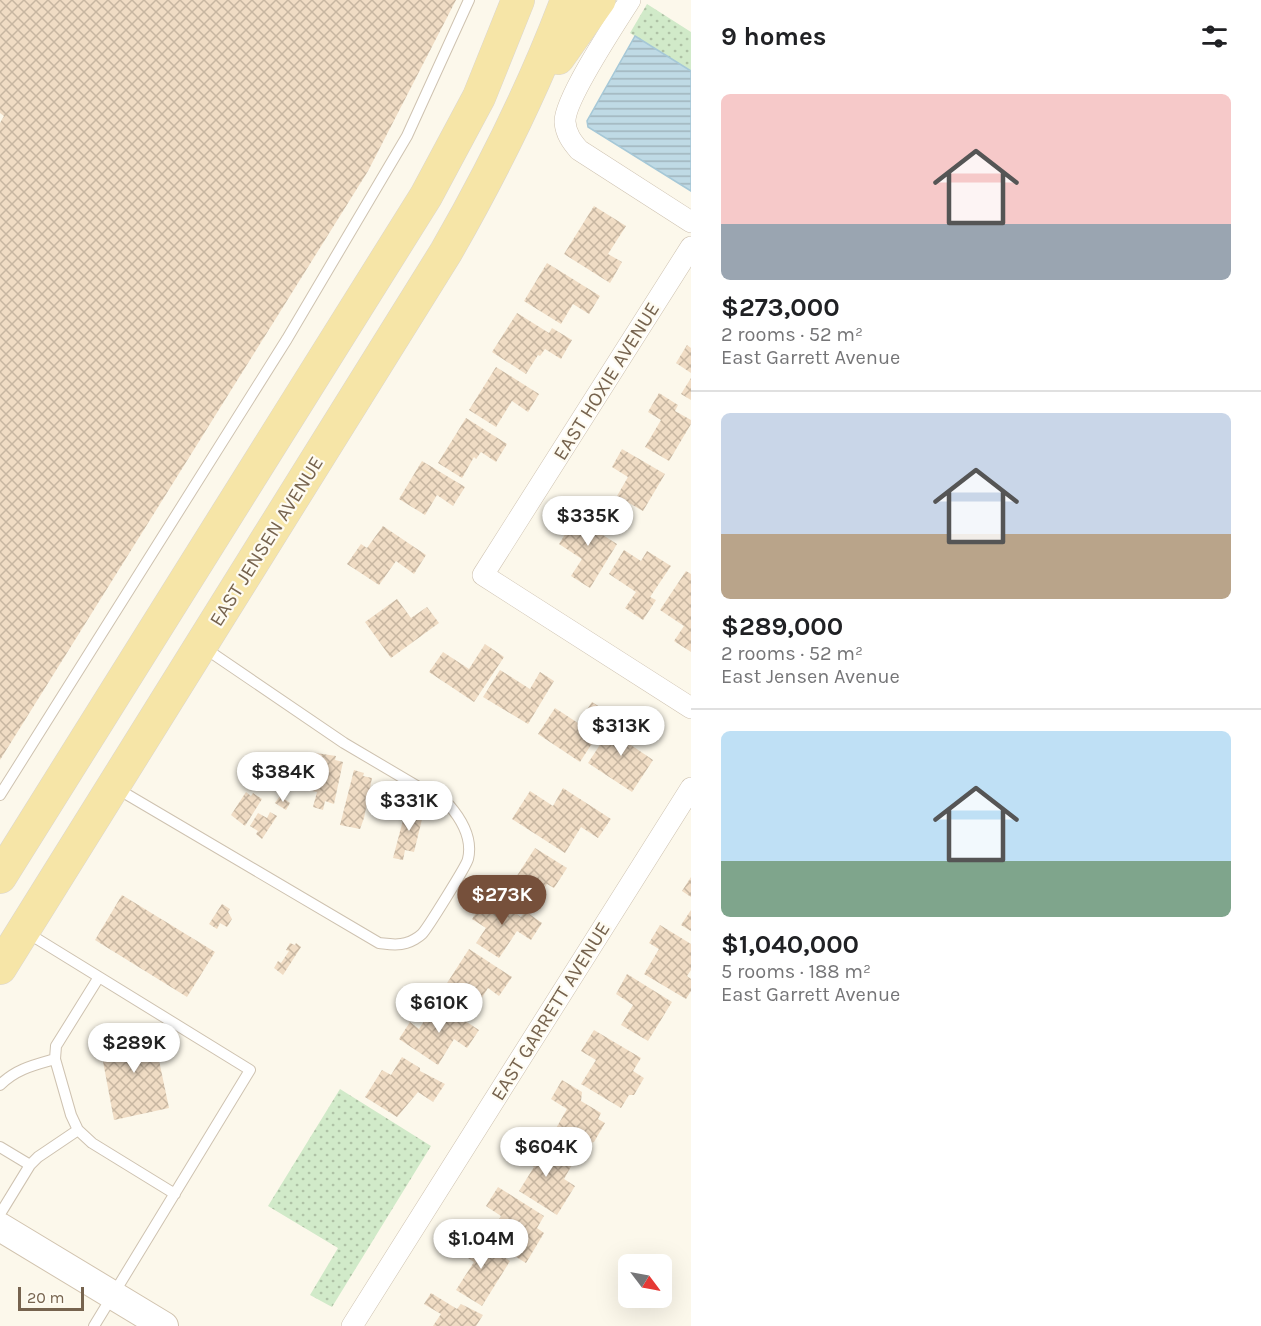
<!DOCTYPE html>
<meta charset="utf-8">
<style>
body{margin:0;font-family:Karla,sans-serif;background:#f6f6f6;color:#202124;height:100vh;display:flex;flex-direction:column;font-size:22px;white-space:nowrap}
*{box-sizing:border-box;margin:0}
p{font-size:20px;color:#757577}
.icon{flex:none;width:33px;height:33px;fill:none;stroke:currentColor;stroke-width:2;stroke-linecap:round;stroke-linejoin:round}
.map{position:relative;flex:1;overflow:hidden}
.sheet{display:flex;flex-direction:column;background:#fff;width:570px}
.sheet>*{flex:none}
.needle{width:39px;rotate:122deg}
.tools{position:absolute;left:618px;top:1254px;display:grid;gap:12px}
.tools a{display:grid;place-items:center;width:54px;height:54px;border-radius:9px;background:#fff;box-shadow:0 6px 24px #0002;font-size:30px}
.scale{position:absolute;left:18px;bottom:15px;width:66px;box-sizing:border-box;padding-left:6px;border:3px solid #76634e;border-top:0;font-size:16px;line-height:21px;white-space:nowrap;color:#76634e;-webkit-text-stroke:4px #fefbf1;paint-order:stroke}
.price{position:absolute;translate:-50% -51px;padding:0 14px;border-radius:21px;background:#fff;color:#222;font-size:20px;line-height:39px;filter:drop-shadow(0 2px 3px #0008)}
.price::after{content:'';position:absolute;left:50%;top:36px;width:18px;height:14px;margin-left:-9px;background:inherit;clip-path:polygon(0 0,100% 0,50% 100%)}
.price.on{background:#76503b;color:#fff}
ul{padding:0;list-style:none}
li{display:grid;align-content:center;gap:12px;height:318px;padding:0 30px}
li+li{border-top:2px solid #e0e0e0}
li span{display:grid;place-items:center;height:186px;border-radius:9px;color:#555}
li>.icon{margin-inline-start:auto}
span .icon{width:108px;height:108px;fill:#fffc;stroke-width:1}
li b{font-size:26px}
h2{display:flex;justify-content:space-between;align-items:center;height:72px;padding:0 30px;font-size:26px}
main{display:flex;flex:1;min-height:0}
.map>svg:first-child{display:block}
</style>
<main>
<div class="map">
<svg width="691" height="1326" viewBox="0 0 691 1326">
<defs>
<pattern id="grass-dots" width="8" height="8" patternUnits="userSpaceOnUse" patternTransform="scale(1.5)"><rect width="8" height="8" fill="#d1eac9"/><path d="M2 2h.1M6 6h.1" fill="none" stroke="#aec1a5" stroke-width="1.8" stroke-linecap="round"/></pattern>
<pattern id="water-rules" width="6" height="5" patternUnits="userSpaceOnUse" patternTransform="scale(1.5)"><rect width="6" height="5" fill="#bfdae5"/><path d="M0 2.5h6" fill="none" stroke="#a0b4bc"/></pattern>
<pattern id="building-cross-hatch" width="8" height="8" patternUnits="userSpaceOnUse" patternTransform="scale(1.5)"><rect width="8" height="8" fill="#f0dcc4"/><path d="M0 0l8 8M0 8l8-8" fill="none" stroke="#c7b6a1"/></pattern>
</defs>
<rect width="100%" height="100%" fill="#fcf8eb"/>
<path fill="url(#grass-dots)" d="M647,4l44,28v40l-61,-39z
M340,1089l91,57 -99,161 -22,-12 28,-47 -70,-42z"/>
<path fill="url(#water-rules)" stroke="#a6c8d7" stroke-width="1.5" d="M635,36l56,35v120l-103,-64 -1,-6z"/>
<path fill="url(#building-cross-hatch)" d="M0,0h456l-88,171 -368,589v-637l4,-7 -4,-3z
M594,206l32,20 -18,28 14,8 -12,21 -46,-29z
M547,263l53,33 -11,18 -16,-10 -12,20 -37,-23z
M517,313l32,20 3,-5 20,12 -11,19 -16,-10 -5,7 -2,-1 -12,19 -34,-22z
M687,345l4,3v25l-15,-10z
M496,367l43,27 -11,18 -16,-11 -16,26 -27,-17z
M691,378v22l-10,-6z
M659,393l19,12 -3,6 16,9v4l-22,37 -24,-14 16,-27 -13,-8z
M466,418l41,26 -11,18 -15,-10 -5,7 -2,-2 -12,21 -24,-15z
M622,449l43,25 -22,37 -26,-15 11,-19 -16,-10z
M422,461l43,26 -12,19 -16,-11 -12,20 -26,-16z
M581,509l23,14 -6,9 19,12 -27,44 -19,-12 11,-17 -23,-15z
M383,526l43,29 -12,19 -18,-13 -17,24 -32,-21 14,-20 6,4z
M624,550l17,11 6,-10 24,15 -21,31 6,3 -13,20 -18,-12 11,-16 -27,-18z
M686,571l5,3v78l-17,-11 10,-15 -24,-16z
M397,599l14,19 16,-11 12,16 -48,35 -26,-36z
M485,644l19,13 -30,45 -45,-30 14,-20 26,17z
M500,670l30,19 10,-17 14,9 -26,43 -45,-27z
M592,702l19,12 -31,48 -42,-28 17,-26 23,15z
M617,719l19,12 -8,12 25,17 -21,32 -44,-29z
M316,753l20,3 -1,4 8,2 -9,42 -9,-3 -2,9 -10,-3 4,-15 -10,-2z
M354,770l10,3 -1,3 9,2 -8,40 -4,11 -20,-4z
M563,788l48,31 -13,19 -17,-11 -16,26 -53,-34 18,-28 23,15z
M246,792l5,4 2,-3 9,6 -17,27 -14,-11z
M280,796l10,7 -4,7 -11,-7z
M407,805l17,6 -10,41 -9,-2 -2,10 -10,-2z
M270,812l7,4 -15,23 -6,-5 2,-3 -8,-5 8,-13 9,5z
M535,848l32,20 -13,20 -7,-4 -16,23 -24,-16z
M691,877v20l-9,-6z
M122,895l93,57 -28,45 -92,-57z
M488,895l33,22 4,-6 17,12 -11,17 -14,-9 -18,27 -23,-15 10,-15 -14,-9z
M222,904l8,5 -2,3 4,7 -5,8 -7,-4 -3,6 -8,-5z
M691,910v21l-10,-6z
M660,925l31,19v26l-4,6 4,3v12l-5,8 -42,-25 15,-25 -10,-6z
M290,943l5,2 1,-2 5,4 -18,28 -9,-7 4,-7 3,2 8,-12 -3,-1z
M469,949l43,28 -13,19 -11,-8 -17,27 -31,-21z
M627,974l45,28 -24,39 -27,-16 12,-20 -17,-11z
M436,1002l43,28 -12,18 -13,-9 -16,26 -39,-26 11,-17 9,7z
M152,1027l17,81 -55,12 -15,-80z
M594,1030l47,28 -8,13 11,7 -10,17h-5l-8,13 -40,-24 15,-24 -15,-9z
M402,1057l18,11v3l25,13 -12,18 -15,-10 -21,25 -32,-20 17,-27 9,5z
M562,1080l20,12 -1,9 20,12 -3,6 7,4 -11,19 -7,2 -3,-1 -7,12 -27,-16 17,-30 -16,-10z
M529,1140l28,18 16,5 -9,16 11,7 -18,29 -38,-24 15,-24 -16,-10z
M498,1187l46,29 -7,12 7,5 -18,30 -39,-24 14,-23 -15,-10z
M468,1234l42,27 -28,45 -26,-16 18,-28 -17,-11z
M431,1293l26,16 4,-5 22,11 -7,11h-43l8,-12 -17,-10z"/>
<g fill="none" stroke-linecap="round" stroke-linejoin="round">
<g stroke="#cec2b0" stroke-width="12">
<path id="service" d="M116,788l263,155c9,1 18,3 27,0 5,-1 13,-6 16,-9 5,-5 45,-69 46,-75 5,-21 -6,-39 -19,-54l-105,-62 -141,-96
M0,795l287,-456 120,-203 62,-136
M26,932l224,138 -156,256
M99,977l-43,69 -1,13 16,56 7,15 14,13 83,51
M0,1085c16,-16 34,-20 55,-26
M0,1147l30,18
M0,1214l30,-49 8,-8 40,-27"/>
</g>
<g stroke="#cec2b0" stroke-width="22">
<path id="minor" d="M630,0c-14,22 -66,100 -65,122 1,12 7,20 14,28l112,72
M691,247l-208,328 208,133
M352,1326l339,-538"/>
</g>
<g stroke="#d1c3ae" stroke-width="30">
<path id="secondary" d="M0,1227l164,99"/>
</g>
<g stroke="#dbd6d1" stroke-width="34">
<path id="primary" d="M558,58l41,-58
M0,877l426,-681 53,-99 39,-97
M0,968l446,-716c47,-82 88,-164 121,-252"/>
</g>
<use href="#service" stroke="#fff" stroke-width="10"/>
<use href="#minor" stroke="#fff" stroke-width="21"/>
<use href="#secondary" stroke="#fff" stroke-width="28"/>
<use href="#primary" stroke="#f6e5a7" stroke-width="33"/>
</g>
<g text-anchor="middle" stroke-width="4.5" stroke-linejoin="round" paint-order="stroke">
<g font-size="20" fill="#76634e" stroke="#fefbf1">
<text transform="translate(606 381) rotate(-58)" y="7">EAST HOXIE AVENUE</text>
<text transform="translate(266 541) rotate(-58)" y="7">EAST JENSEN AVENUE</text>
<text transform="translate(550 1011) rotate(-58)" y="7">EAST GARRETT AVENUE</text>
</g>
</g>
</svg>
<div class="tools">
<a><svg class="needle" viewBox="-14 -14 28 28"><path d="M0-13l5 13h-10z" fill="#e53935"/><path d="M0 13l5-13h-10z" fill="#757577"/></svg></a>
</div>
<div class="scale">20 m</div>
<b class="price" style="left:588px;top:547px">$335K</b>
<b class="price" style="left:621px;top:757px">$313K</b>
<b class="price" style="left:283px;top:803px">$384K</b>
<b class="price" style="left:409px;top:832px">$331K</b>
<b class="price on" style="left:502px;top:926px">$273K</b>
<b class="price" style="left:439px;top:1034px">$610K</b>
<b class="price" style="left:134px;top:1074px">$289K</b>
<b class="price" style="left:546px;top:1178px">$604K</b>
<b class="price" style="left:481px;top:1270px">$1.04M</b>
</div>
<section class="sheet">
<h2>9 homes<svg class="icon" aria-label="filters" viewBox="0 0 24 24"><path d="M4 7h16M4 17h16"/><circle cx="9" cy="7" r="2"/><circle cx="15" cy="17" r="2"/></svg></h2>
<ul>
<li><span style="background:linear-gradient(#f6c9c9 70%,#9aa5b1 0)"><svg class="icon" aria-label="home" viewBox="0 0 24 24"><path d="M3 11l9-7 9 7M6 9v11h12V9"/></svg></span><div><b>$273,000</b><p>2 rooms · 52 m²</p><p>East Garrett Avenue</p></div></li>
<li><span style="background:linear-gradient(#c9d6e8 65%,#b9a48a 0)"><svg class="icon" aria-label="home" viewBox="0 0 24 24"><path d="M3 11l9-7 9 7M6 9v11h12V9"/></svg></span><div><b>$289,000</b><p>2 rooms · 52 m²</p><p>East Jensen Avenue</p></div></li>
<li><span style="background:linear-gradient(#bfe0f5 70%,#7fa58c 0)"><svg class="icon" aria-label="home" viewBox="0 0 24 24"><path d="M3 11l9-7 9 7M6 9v11h12V9"/></svg></span><div><b>$1,040,000</b><p>5 rooms · 188 m²</p><p>East Garrett Avenue</p></div></li>
</ul>
</section>
</main>
